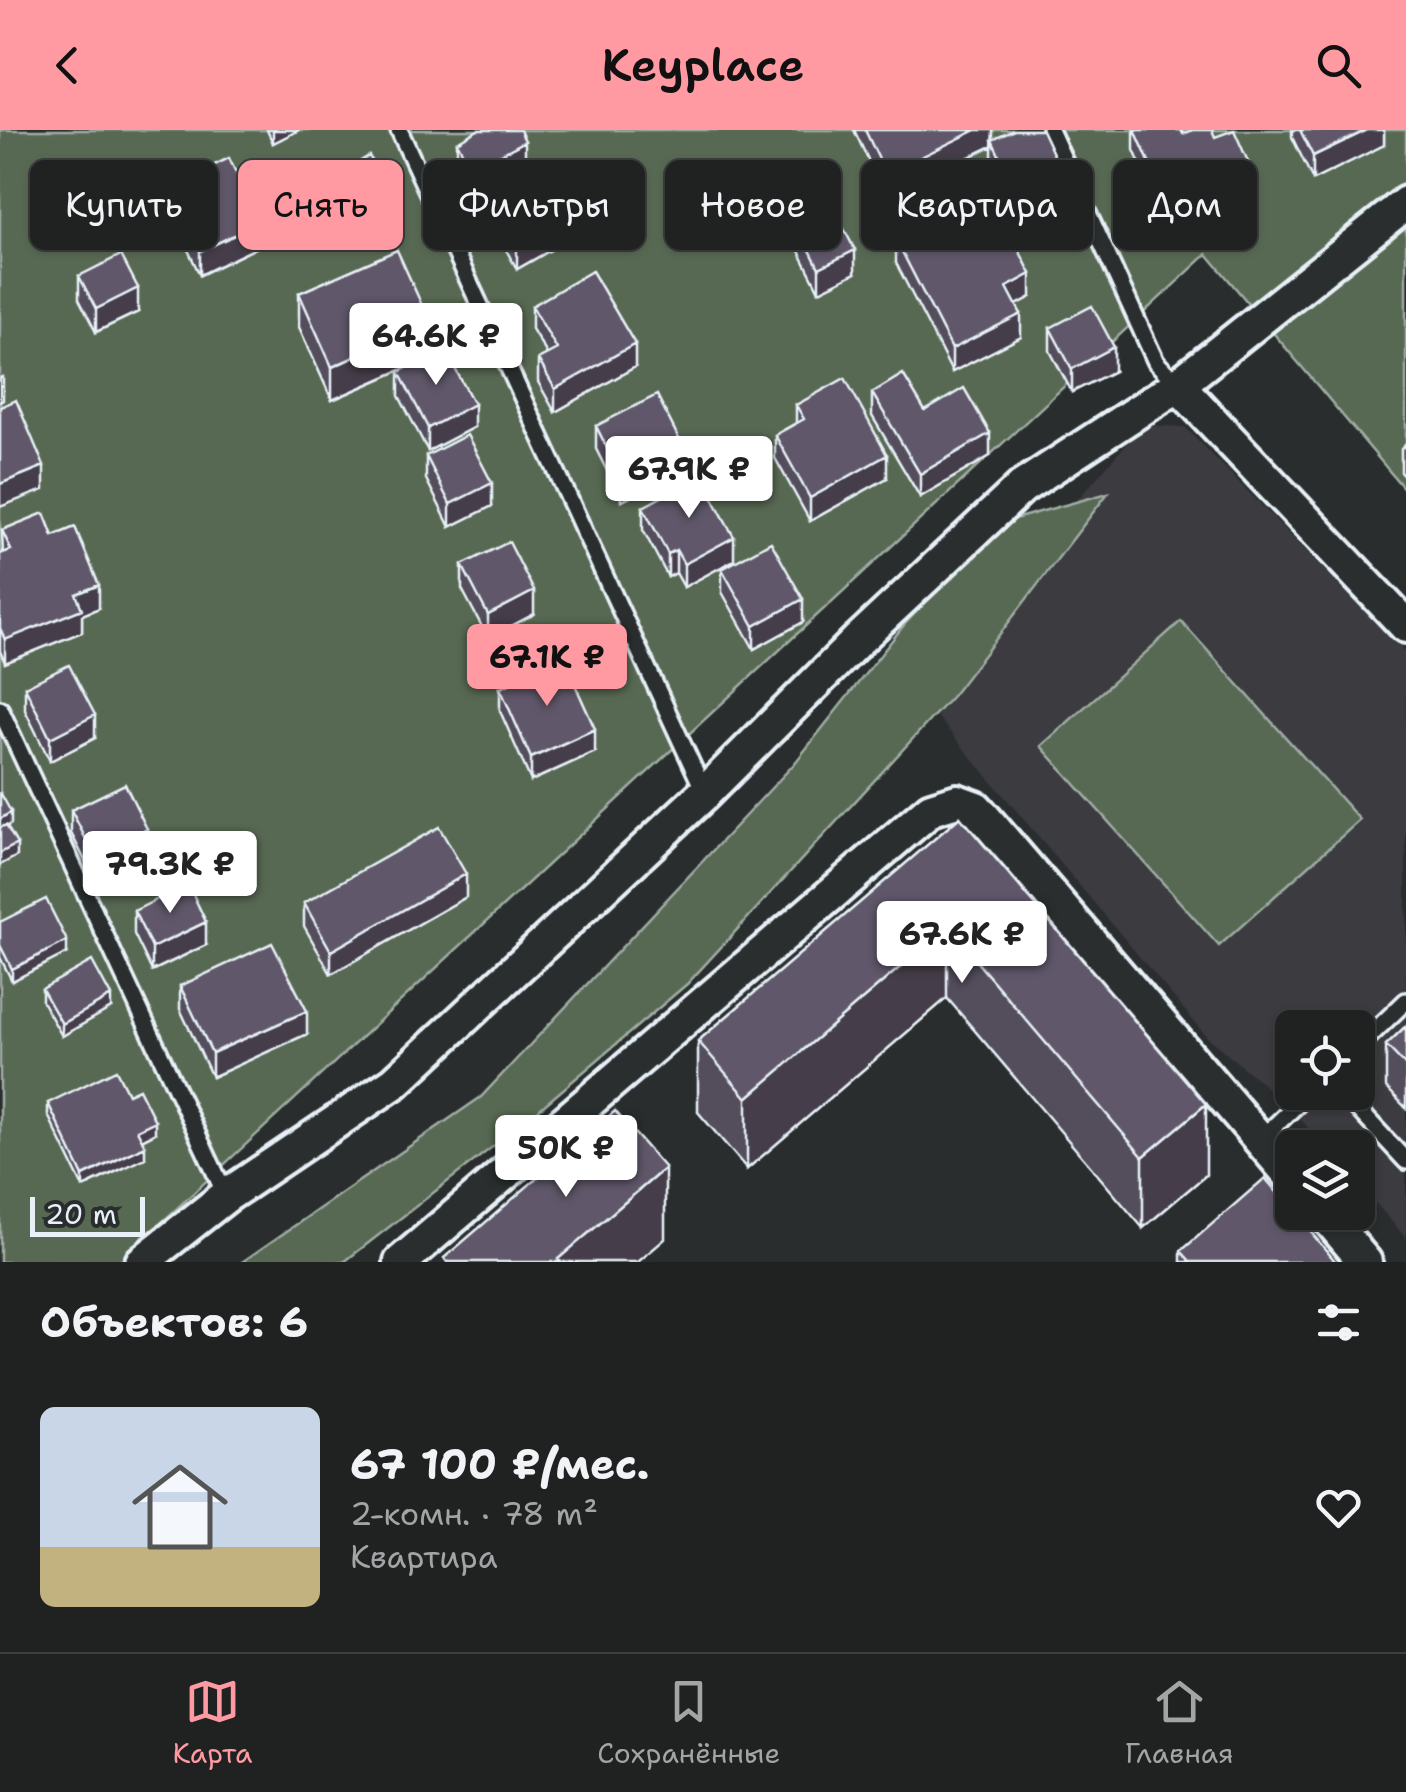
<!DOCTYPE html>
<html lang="ru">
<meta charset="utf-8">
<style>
body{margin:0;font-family:"Shantell Sans",sans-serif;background:#2d2f2f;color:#f1f3f6;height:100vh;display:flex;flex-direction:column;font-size:38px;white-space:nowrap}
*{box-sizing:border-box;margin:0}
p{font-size:32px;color:#a2a4a5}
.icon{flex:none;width:55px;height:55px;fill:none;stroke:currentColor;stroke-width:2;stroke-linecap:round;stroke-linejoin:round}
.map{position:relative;height:1132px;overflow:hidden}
.side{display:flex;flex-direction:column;background:#202222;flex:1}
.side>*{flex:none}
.banner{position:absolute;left:30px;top:30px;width:1348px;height:90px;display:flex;gap:20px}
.controls{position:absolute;left:1275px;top:880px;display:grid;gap:20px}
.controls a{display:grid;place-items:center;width:100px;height:100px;border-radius:15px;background:#202222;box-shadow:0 2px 8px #0004,0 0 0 2px #3d3f40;font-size:50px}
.scale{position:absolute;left:30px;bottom:25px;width:115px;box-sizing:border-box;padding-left:10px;border:5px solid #e8f1f8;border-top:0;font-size:28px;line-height:35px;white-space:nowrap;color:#e8f1f8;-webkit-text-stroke:8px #2a2d2e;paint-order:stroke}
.price{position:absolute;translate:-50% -85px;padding:0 22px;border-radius:10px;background:#fff;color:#222;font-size:32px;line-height:65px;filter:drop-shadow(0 2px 5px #0008)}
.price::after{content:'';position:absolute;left:50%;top:60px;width:30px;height:22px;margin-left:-15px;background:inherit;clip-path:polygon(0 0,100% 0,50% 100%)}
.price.current{background:#ff9aa2;color:#111}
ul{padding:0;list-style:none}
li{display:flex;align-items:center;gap:30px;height:250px;padding:0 40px}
li span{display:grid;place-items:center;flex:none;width:280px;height:200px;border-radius:15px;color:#555}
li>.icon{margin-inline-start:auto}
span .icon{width:120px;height:120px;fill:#fffc;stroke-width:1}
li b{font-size:42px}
h2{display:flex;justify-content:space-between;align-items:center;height:120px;padding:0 40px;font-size:42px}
.tag{padding:0 35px;border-radius:15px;background:#202222;box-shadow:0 2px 8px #0004,0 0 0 2px #3d3f40;font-size:35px;line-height:90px}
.tag.current{background:#ff9aa2;color:#111}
header{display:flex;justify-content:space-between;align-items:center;height:130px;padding:0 40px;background:#ff9aa2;color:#111;font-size:45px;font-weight:600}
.dock{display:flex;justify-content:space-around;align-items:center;height:140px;border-top:2px solid #3d3f40;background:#202222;font-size:28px;color:#a2a4a5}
.dock a{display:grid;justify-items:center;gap:5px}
.dock .current{color:#ff9aa2}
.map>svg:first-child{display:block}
</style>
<header><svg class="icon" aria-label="back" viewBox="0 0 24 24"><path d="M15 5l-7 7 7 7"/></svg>Keyplace<svg class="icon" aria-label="search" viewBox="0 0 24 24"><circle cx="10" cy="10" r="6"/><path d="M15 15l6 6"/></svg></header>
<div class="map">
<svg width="1406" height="1132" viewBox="0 0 1406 1132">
<rect width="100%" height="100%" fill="#2a2d2e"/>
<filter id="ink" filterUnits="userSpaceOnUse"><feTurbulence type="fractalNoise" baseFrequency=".01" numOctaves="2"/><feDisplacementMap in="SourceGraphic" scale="20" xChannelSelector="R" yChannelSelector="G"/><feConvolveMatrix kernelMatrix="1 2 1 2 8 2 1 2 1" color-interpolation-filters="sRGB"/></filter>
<g filter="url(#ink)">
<path fill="#3a3a40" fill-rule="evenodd" d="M1143,295l42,2 221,226v585l-48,-55v-35l-32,-1 -42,-45 -77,-65 -295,-350zM1292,898h66v64h-66z"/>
<path fill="#586952" stroke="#a0ada5" stroke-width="2.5" d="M0,0h1406v361l-199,-237 -1088,1008h-119z
M1108,363l-155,202 -266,289 -165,140 -178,138h-102l239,-165 313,-333 110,-139 96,-102z
M1181,491l179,199 -141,126 -178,-200z"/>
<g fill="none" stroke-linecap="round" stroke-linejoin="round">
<g stroke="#e8f1f8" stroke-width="22">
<path id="service" d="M399,0l306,663
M1050,0l106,232 22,23
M0,579l226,487
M1358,917l48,-46
M1342,962l64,69
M1261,1009l49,-47"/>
</g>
<g stroke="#e8f1f8" stroke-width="40">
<path id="minor" d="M1178,255l228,241
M1323,1082l42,50
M142,1132l84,-66 169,-114 310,-289 152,-152 165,-154 156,-102 228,-182
M401,1132l530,-453 26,-8 19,7 316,369"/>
</g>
<use href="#service" stroke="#2a2d2e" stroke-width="15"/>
<use href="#minor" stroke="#2a2d2e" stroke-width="32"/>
</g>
<path fill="#534d5b" stroke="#e8f1f8" stroke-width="2.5" d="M267,0h32l-26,13z
M854,0h139v9l65,48 -45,22 -21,-46v-17l-106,51z
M1134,0h47l2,4 32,3 39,61 -83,36 -37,-84z
M1292,0h92v15l-71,35 -21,-43z
M457,12l68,22 -53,29 -15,-28z
M331,49l63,38 -39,24 -24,-39z
M169,57l91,59 -60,29 -31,-65z
M489,67l88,38 -60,34 -28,-49z
M798,96l57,47 -36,18 -21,-42z
M896,110l95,7 40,50 -15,8 5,32 -69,35 -56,-109z
M79,146l59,36 -42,20 -17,-33z
M299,163l131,63 44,71 -46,24 -29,-55v-24l20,-10 -87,38 -33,-73z
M532,176l103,61 -80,45 -17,-30v-23l9,-5 -15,-25z
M1050,198l64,43 -42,21 -22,-41z
M872,263l53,18 65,45 -70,41 -48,-81z
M796,275l91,73 -77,43 -35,-63v-23l21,-12z
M596,296l87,44 -61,31 -26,-52z
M1406,314v34l-5,-6v-23z
M426,326l66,50 -42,21 -24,-48z
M643,377l91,53 -50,27 -8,-14 -8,4 -25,-47z
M2,400l97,78 -17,7v17l-77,31 -5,-12v-97l3,-1z
M462,435l72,49 -46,24 -26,-49z
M722,439l81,53 -49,27 -32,-57z
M25,557l70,51 -45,23 -25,-51z
M500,558l95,64 -64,29 -31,-70z
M71,680l76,42 -53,26 -23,-45z
M960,687l246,358 -63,53 -196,-230 -200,171 -49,-57v-71z
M466,767l-135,77 -27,-48v-23z
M134,781l72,34 -54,26 -18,-37z
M0,792l67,31 -55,28 -12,-24z
M180,856l127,48 -95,43 -32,-68z
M42,859l69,19 -49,28 -20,-35z
M1406,896v82l-20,-21v-42z
M128,964l27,39 -13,7 3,18 -62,29 -35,-72v-12z
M1181,1121l155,11h-155z"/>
<path fill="#443e4a" stroke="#e8f1f8" stroke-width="2.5" d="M273,0h26l-26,13z
M976,0h17l-1,16 -106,51v-23z
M1367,0h17v15l-71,35v-24z
M525,11v23l-53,29v-23z
M1058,34v23l-45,22v-24z
M1254,45v23l-83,36v-23z
M394,64v23l-39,24v-23z
M577,82v23l-60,34v-23z
M260,93v23l-60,29v-24z
M855,120v23l-36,18v-23z
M1031,144v23l-24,13v-23z
M138,158v24l-42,20v-23z
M1021,184v23l-69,35v-23z
M430,193v34l-98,43v-33z
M635,214v23l-80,45v-23z
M1114,217v24l-42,21v-23z
M3,247v23l-3,2v-24z
M474,274v23l-46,24v-23z
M990,303v23l-70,41v-23z
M683,317v23l-61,31v-23z
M887,325v23l-77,43v-23z
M44,336v24l-44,17v-23z
M492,353v23l-42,21v-23z
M734,407v23l-50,27v-23z
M676,420v23l-8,4v-23z
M99,455v23l-17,7v17l-77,31v-23l71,-46z
M534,461v23l-46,24v-23z
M803,469v23l-49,27v-23z
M95,585v23l-45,23v-23z
M595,599v23l-64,29v-23z
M11,682v12l-11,7v-12z
M147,699v23l-53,26v-23z
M17,714v12l-17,9v-12z
M466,744v23l-135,77v-23z
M206,792v23l-54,26v-23z
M947,797v71l-200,171v-71z
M67,811v12l-55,28v-12z
M111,866v12l-49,28v-12z
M307,881v23l-95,43v-24z
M1206,974v71l-63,53v-71z
M155,991v12l-18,9v-12z
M145,1016v12l-62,29v-11z
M665,1038v71l-27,23h-80v-3z"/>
<path fill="#61596a" stroke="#e8f1f8" stroke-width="2.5" d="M478,0h42l5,11 -53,29 -15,-28z
M865,0h111l-90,44z
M1014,0h28l16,34 -45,21 -21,-45z
M1135,0h46l2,4 10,-4h19l3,7 19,-7 20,45 -83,36z
M1300,0h67l-54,26z
M369,26l25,38 -39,24 -24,-39z
M229,28l31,65 -60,28 -31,-64z
M549,34l28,48 -60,34 -28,-49z
M968,73l23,44 21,-11 19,38 -24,13 14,27 -69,35 -56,-109z
M833,78l22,42 -36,18 -21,-42z
M397,120l33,73 -98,44 -33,-74z
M121,125l17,33 -42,21 -17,-33z
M592,141l43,73 -80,45 -17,-30 19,-10 -25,-43z
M1092,176l22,41 -42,22 -22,-41z
M444,218l30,56 -46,24 -29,-56z
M903,244l22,37 39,-23 26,45 -70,41 -48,-81z
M845,248l42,77 -77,43 -35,-63 29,-16 -8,-14z
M657,265l26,52 -61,31 -26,-52z
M16,270l28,66 -44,18v-77z
M467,305l25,48 -42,21 -24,-48z
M701,346l33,61 -50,27 -8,-14 -8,4 -25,-47z
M44,383l9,23 22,-9 24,58 -23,9 6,15 -77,31 -5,-12v-74l11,-4 -9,-20z
M509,412l25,49 -46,24 -26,-50z
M771,412l32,57 -49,27 -32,-57z
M564,530l31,69 -64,29 -31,-70z
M69,535l26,50 -45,23 -25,-51z
M125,654l22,45 -53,26 -23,-45z
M0,662l11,20 -11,7z
M960,687l246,287 -63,53 -196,-230 -200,171 -49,-57z
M6,695l11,19 -17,9v-25z
M439,697l27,47 -135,77 -27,-48z
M188,754l18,38 -54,26 -18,-37z
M46,769l21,42 -55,28 -12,-24v-23z
M272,813l35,68 -95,42 -32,-67z
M92,831l19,35 -49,28 -20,-35z
M1406,896v40l-20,-21z
M116,940l12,24 11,-5 16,32 -18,9 8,16 -62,30 -35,-73z
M615,981l50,57 -107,91 3,3h-114l-3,-4z
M1265,1048l71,84h-145l-10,-11z"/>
</g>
</svg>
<div class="controls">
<a><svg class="icon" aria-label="locate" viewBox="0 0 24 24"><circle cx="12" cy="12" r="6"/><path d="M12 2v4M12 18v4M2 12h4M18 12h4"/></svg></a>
<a><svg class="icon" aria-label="layers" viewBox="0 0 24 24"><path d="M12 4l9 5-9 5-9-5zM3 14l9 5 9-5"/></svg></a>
</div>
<div class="scale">20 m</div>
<b class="price" style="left:436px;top:258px">64.6K ₽</b>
<b class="price" style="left:689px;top:391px">67.9K ₽</b>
<b class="price current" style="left:547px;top:579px">67.1K ₽</b>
<b class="price" style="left:170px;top:786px">79.3K ₽</b>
<b class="price" style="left:962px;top:856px">67.6K ₽</b>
<b class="price" style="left:566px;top:1070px">50K ₽</b>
<div class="banner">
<a class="tag">Купить</a>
<a class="tag current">Снять</a>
<a class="tag">Фильтры</a>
<a class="tag">Новое</a>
<a class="tag">Квартира</a>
<a class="tag">Дом</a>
</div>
</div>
<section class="side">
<h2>Объектов: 6<svg class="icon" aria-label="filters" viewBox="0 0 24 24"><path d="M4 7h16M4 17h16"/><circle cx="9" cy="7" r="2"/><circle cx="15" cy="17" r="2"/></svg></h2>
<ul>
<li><span style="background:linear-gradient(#c9d6e8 70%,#c2b280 0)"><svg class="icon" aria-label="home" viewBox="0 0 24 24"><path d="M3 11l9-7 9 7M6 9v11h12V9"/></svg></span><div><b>67 100 ₽/мес.</b><p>2-комн. · 78 m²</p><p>Квартира</p></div><svg class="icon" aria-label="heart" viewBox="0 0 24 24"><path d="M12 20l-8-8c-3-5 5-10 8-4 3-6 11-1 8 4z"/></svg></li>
</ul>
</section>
<nav class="dock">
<a class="current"><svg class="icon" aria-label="map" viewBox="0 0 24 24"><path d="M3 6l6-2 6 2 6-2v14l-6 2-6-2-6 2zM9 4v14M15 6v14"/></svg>Карта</a>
<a><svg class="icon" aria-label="saved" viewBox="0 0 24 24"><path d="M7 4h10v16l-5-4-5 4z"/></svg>Сохранённые</a>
<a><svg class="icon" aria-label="home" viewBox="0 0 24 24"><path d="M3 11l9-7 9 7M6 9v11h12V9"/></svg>Главная</a>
</nav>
